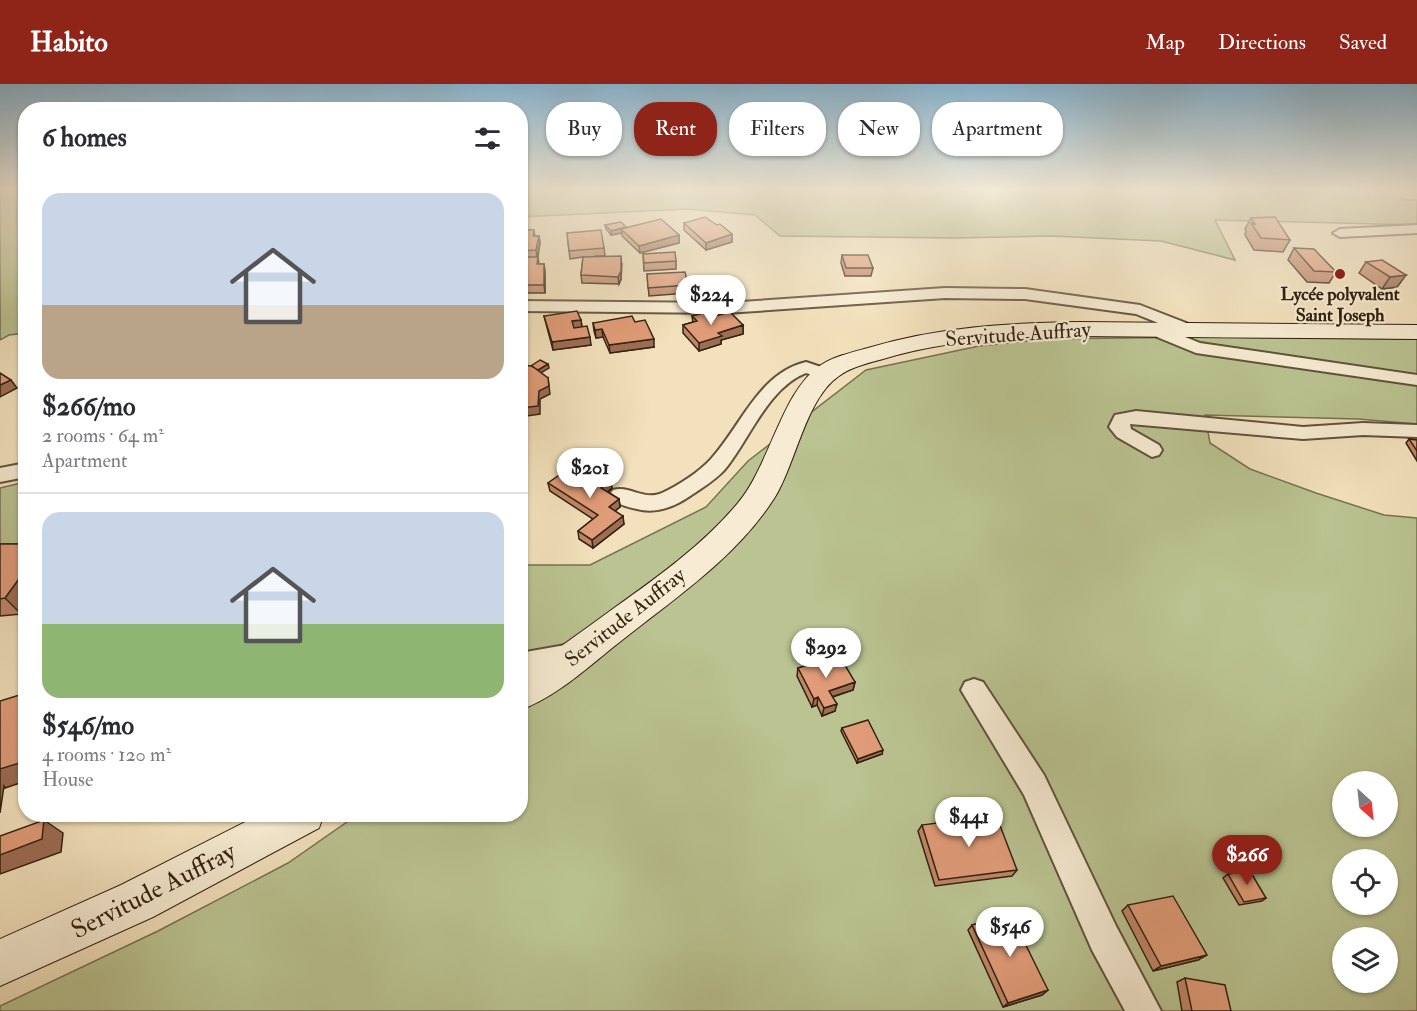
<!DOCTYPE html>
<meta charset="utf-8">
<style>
body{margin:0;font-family:"IM FELL Double Pica",serif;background:#f2f2f3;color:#2b2b33;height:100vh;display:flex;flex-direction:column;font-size:22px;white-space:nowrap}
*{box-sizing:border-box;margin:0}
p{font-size:20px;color:#7c7c81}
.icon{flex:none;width:33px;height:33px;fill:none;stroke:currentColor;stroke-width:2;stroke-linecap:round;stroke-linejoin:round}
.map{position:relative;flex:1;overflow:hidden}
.side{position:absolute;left:18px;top:18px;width:510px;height:720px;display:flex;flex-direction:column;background:#fff;border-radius:24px;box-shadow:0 2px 4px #0004}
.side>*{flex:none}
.banner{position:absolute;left:546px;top:18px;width:570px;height:54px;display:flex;gap:12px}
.needle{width:39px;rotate:153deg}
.fabs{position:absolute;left:1332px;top:687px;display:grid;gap:12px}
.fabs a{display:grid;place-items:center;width:66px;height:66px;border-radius:50%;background:#fff;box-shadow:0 2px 4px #0004;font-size:30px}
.price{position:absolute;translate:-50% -51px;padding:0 14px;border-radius:21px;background:#fff;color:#222;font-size:20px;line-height:39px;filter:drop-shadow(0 2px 3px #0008)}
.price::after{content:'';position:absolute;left:50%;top:36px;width:18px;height:14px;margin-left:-9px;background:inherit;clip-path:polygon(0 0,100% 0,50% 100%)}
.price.selected{background:#8f2418;color:#fff}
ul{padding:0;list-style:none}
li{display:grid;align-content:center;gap:12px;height:318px;padding:0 24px}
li+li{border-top:2px solid #e1e1e2}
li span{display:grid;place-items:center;height:186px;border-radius:18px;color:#555}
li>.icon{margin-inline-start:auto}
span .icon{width:108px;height:108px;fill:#fffc;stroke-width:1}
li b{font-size:26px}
h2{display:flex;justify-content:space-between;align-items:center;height:72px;padding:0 24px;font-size:26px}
.chip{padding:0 21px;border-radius:24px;background:#fff;box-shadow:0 2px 4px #0004;font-size:21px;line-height:54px}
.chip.selected{background:#8f2418;color:#fff}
header{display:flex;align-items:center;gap:36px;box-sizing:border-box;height:84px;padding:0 30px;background:#8f2418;color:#fff}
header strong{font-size:28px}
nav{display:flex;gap:33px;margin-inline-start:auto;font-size:21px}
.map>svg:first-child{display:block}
</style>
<header>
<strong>Habito</strong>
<nav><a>Map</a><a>Directions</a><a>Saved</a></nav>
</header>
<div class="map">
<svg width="1417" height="927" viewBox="0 0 1417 927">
<rect width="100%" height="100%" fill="#f2e1bc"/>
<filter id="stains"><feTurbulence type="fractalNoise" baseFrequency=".00333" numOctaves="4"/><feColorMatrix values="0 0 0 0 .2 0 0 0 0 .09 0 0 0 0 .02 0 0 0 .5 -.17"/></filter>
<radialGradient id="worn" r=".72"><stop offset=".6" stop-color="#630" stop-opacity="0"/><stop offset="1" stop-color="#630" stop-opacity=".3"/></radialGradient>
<path fill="#bac391" stroke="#767251" stroke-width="1.5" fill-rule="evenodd" d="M0,105h26l-1,144 -16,2 -9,5z
M521,105h869l14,11h13v25l-202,-5 20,40 -74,-19 -110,-5 -95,2 -176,-2 -25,-21 -68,-6 -166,8z
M1204,253l213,2v85l-59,-5 -153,-4 5,28 40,26 66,24 68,22 33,3v493h-1417v-5l158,-75 130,-68 69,-48 163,-1 1,-249h69l116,-58 42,-46 118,-91 113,-24 67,-7zM1342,698h46v44h-46zM1342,776h46v44h-46zM1342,854h46v44h-46z
M25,398v61l-25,2v-57z"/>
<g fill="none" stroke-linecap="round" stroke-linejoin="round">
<g stroke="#62523c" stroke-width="4">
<path id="street" d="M1417,141v8l-77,4 -7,-4 7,-4z
M945,204l80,1 115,16 54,21 2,4 -8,5 -52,-21 -111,-15 -80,-1 -219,15 -206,-2v-10l206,2z
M1163,244l37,15 217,32v10l-221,-32 -39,-16 -2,-4 2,-4z
M806,278l24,8 3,4 -9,5 -18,-6c-38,15 -56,65 -80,95 -9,11 -24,20 -36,28 -16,11 -34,18 -53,13 -10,-2 -22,-5 -28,-14l4,-5c16,-5 31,11 49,3 16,-7 37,-21 49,-34 30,-33 48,-86 95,-97z
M1136,327l167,16 60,-4 54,2v12l-54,-2 -60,4 -173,-15 1,5 28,16 3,5 -3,5 -7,2 -35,-20 -8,-10 6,-12z
M26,379v14l-26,5v-14z
M571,560l9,4 4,7 -4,7 -60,13v-22z
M974,595l9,3 61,93 72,151 45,85h-36l-33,-61 -68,-155 -63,-105 4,-8z"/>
</g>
<g stroke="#322211" stroke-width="2">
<path id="secondary" d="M1079,238l338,3v14c-76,-1 -152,-1 -228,-2 -102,0 -207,-8 -306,22 -15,4 -32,8 -44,17 -33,22 -43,87 -64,121 -38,60 -100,101 -154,144 -31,24 -64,56 -101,69v-36c31,-20 60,-41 90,-63 45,-32 92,-65 128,-108 32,-38 44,-113 83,-138 14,-9 32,-13 47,-17 69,-21 140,-25 211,-26z
M261,730h63l-5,14 -166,89 -153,69v-47l121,-54z"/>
</g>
<use href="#street" fill="#f7ecd3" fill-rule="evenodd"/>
<use href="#secondary" fill="#f7ecd3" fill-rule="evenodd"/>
</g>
<path fill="#c18667" stroke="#322211" stroke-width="1.5" d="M1251,134l39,22 -7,12 -29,-2 -9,-15 1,-4 -1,-2z
M684,139l48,11v8l-26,8 -22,-20z
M605,141l74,10v8l-39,10 -18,-17v-3l-11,2 -5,-6z
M520,146h14l1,6h4l1,7 -2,14 1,7h5l1,8v21h-25z
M567,149l37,15 1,8h-10l27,7 -1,16 -2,5 -37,-1 -1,-8 2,-18 -13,2z
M1294,164l42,24 -7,11 -22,-1 -19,-22z
M643,170l33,7v8l-32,2z
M842,171l31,13 -2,8h-26l-4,-13z
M1366,178l40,13 -9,12 -15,2 -23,-16z
M647,190l41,11v8l-39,3z
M544,232l37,4 1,7 9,18 -38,5z
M692,232h23l28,9v9l-22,6v4l-22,7 -16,-18v-8l10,-3z
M635,238l19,25 -44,6 -7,-16 -7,1 -2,-7 -1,-8z
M1409,355l8,1v21l-11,-18z
M582,394l30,10 -4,4 11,7 1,8 -5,4 9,13 -31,24 -14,-9 -1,-8 15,-12 -43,-28 -2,-8z
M0,460h26v64l-5,6 -21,2z
M798,584l57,14 -2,8 -20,7 2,14 -13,5 -5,-11 -5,2 -15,-31z
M842,644l40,26 -25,9 -16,-32z
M922,741l95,45 -5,6 -77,10 -17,-55z
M1228,790l38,24 -4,3 -23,4 -16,-27z
M1128,821l70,55 -45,11 -31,-60z
M972,841l76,65 -6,5 -39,12 -35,-77z
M1185,894l46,33h-49l-5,-29z"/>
<path fill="#9d6d54" stroke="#322211" stroke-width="1.5" d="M621,145l1,4 -11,2v-4z
M732,150v8l-26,8v-7z
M679,151v8l-39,10 -1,-7z
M539,152l1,7 -3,15 -1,-8z
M621,172v23l-2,5 -1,-7z
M544,180l1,8v21l-1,-8z
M1406,191l-9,12 -15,2 8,-12z
M581,236l1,8 -9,1 -1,-8z
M743,241v9l-22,6v4l-22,7v-8l19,-10z
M602,245l1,8 -7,1 -1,-8z
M590,253l1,8 -38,5 -1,-8z
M654,255v8l-44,6 -1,-8z
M548,280l1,4 -13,8v-4z
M548,294l2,16 -10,5v15l-20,3v-9l19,-17z
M11,296l6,8 -17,9v-12z
M611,396l1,8 -10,8 -1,-8z
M619,415l1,8 -10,8 -1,-8z
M623,432l1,8 -31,24 -1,-8z
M21,492l5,5v27l-5,6 -16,-16z
M855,598l-2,8 -25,8 1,-7z
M818,613l-1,8 -5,2 2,-8z
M837,620l-2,7 -13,5 2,-8z
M883,666l-1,4 -25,9 1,-4z
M0,671l26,6v20l-21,7 -1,-2 -4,27z
M44,736l19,13 -2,19 -61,22v-19z
M1207,871l-9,5 -45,11 8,-5z
M1048,906l-6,5 -39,12 5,-4z"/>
<path fill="#e09c78" stroke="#322211" stroke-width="1.5" d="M705,133l12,8 3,-1 12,10 -26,9 -22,-20z
M1275,133l15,23 -29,-2 -10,-15 4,1 -4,-6z
M661,135l18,16 -40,11 -18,-17z
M621,138l5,5 -15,4 -6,-6z
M520,146h14l-1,6h6l-3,14 -16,1z
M601,146l3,18 -35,3 -2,-18z
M1294,164l20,1 22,23 -22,-1z
M675,168l1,9 -32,2 -1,-9z
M842,171h26l5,13h-27z
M621,172v15l-3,6 -37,-2 2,-18z
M520,173h18l-1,7h7v21h-24z
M1382,176l24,15 -16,2 -24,-15z
M685,188l3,13 -40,3 -1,-14z
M577,227l4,9 -9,1 2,7 13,-2 3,11 -38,5 -8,-26z
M710,227l5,5 15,-4 13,13 -25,8 4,3 -23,7 -16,-18 14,-4 -5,-5z
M632,232l3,6 10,-2 9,19 -45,6 -7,-16 -7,1 -2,-7z
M540,276l8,4 -10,6 -7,-4z
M520,281l12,1 16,12 1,8 -10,5 -1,15 -18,2v-19h2l-2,-1z
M0,289l11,7 -11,5z
M1409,355l8,1v11z
M568,385l14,9 13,-8 16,10 -10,8 18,11 -10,8 14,9 -31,24 -14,-9 20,-16 -50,-32z
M0,460h26v32h-5l-16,22 -5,1z
M839,571l16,27 -26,9 8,13 -13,4 -6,-11 -4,2 -16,-31z
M26,609v68l-26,8v-68z
M868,636l15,30 -25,9 -16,-31z
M996,731l21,55 -78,10 -17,-55z
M44,736l-2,19 -42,16v-19z
M1250,787l16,27 -22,4 -16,-28z
M1173,812l34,59 -46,11 -33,-61z
M1010,829l38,77 -40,13 -36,-78z
M1185,894l40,7 6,26h-39z"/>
<linearGradient id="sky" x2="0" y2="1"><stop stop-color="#89b7d4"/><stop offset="0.45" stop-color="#f9f2e1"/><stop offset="1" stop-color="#f9f2e1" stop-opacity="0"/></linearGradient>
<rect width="1417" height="235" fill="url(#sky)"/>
<circle fill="#8f2418" stroke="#f7ecd3" stroke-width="2" cx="1340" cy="190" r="6"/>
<g text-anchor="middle" stroke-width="4.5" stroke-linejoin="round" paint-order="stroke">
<g font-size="18" font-weight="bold" fill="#322211" stroke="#f7ecd3">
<text x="1340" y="216">Lycée polyvalent<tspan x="1340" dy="21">Saint Joseph</tspan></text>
</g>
<g font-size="21" fill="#322211" stroke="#f7ecd3">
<text transform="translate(1018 250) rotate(-4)" y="7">Servitude Auffray</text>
<text transform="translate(625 533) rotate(-38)" y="7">Servitude Auffray</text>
</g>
<g font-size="26" fill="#322211" stroke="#f7ecd3">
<text transform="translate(153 806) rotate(-27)" y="9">Servitude Auffray</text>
</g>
</g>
<rect width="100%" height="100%" filter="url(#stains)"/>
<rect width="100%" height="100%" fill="url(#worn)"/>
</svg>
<div class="fabs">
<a><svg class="needle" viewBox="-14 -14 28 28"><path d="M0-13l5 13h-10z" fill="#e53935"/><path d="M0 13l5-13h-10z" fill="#7c7c81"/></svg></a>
<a><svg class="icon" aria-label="locate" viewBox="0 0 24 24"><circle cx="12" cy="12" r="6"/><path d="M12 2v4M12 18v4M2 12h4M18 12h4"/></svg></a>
<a><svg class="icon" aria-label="layers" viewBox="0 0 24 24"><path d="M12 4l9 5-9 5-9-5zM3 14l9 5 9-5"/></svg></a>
</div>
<b class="price" style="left:711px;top:242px">$224</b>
<b class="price" style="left:590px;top:415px">$201</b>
<b class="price" style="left:826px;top:595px">$292</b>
<b class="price" style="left:969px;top:764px">$441</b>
<b class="price selected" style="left:1247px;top:802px">$266</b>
<b class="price" style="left:1010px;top:874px">$546</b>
<div class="banner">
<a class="chip">Buy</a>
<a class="chip selected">Rent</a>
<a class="chip">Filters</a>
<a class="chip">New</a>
<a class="chip">Apartment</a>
</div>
<section class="side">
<h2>6 homes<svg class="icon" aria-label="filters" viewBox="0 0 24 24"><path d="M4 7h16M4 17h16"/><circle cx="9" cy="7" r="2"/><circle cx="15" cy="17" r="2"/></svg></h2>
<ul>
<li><span style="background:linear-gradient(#c9d6e8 60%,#b9a48a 0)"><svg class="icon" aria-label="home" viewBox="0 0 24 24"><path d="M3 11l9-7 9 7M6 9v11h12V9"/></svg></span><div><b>$266/mo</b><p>2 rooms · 64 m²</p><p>Apartment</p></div></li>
<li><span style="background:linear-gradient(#c9d6e8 60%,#8fb573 0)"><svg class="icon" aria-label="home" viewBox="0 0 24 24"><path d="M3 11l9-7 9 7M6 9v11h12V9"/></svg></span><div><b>$546/mo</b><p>4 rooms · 120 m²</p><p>House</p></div></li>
</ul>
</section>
</div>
